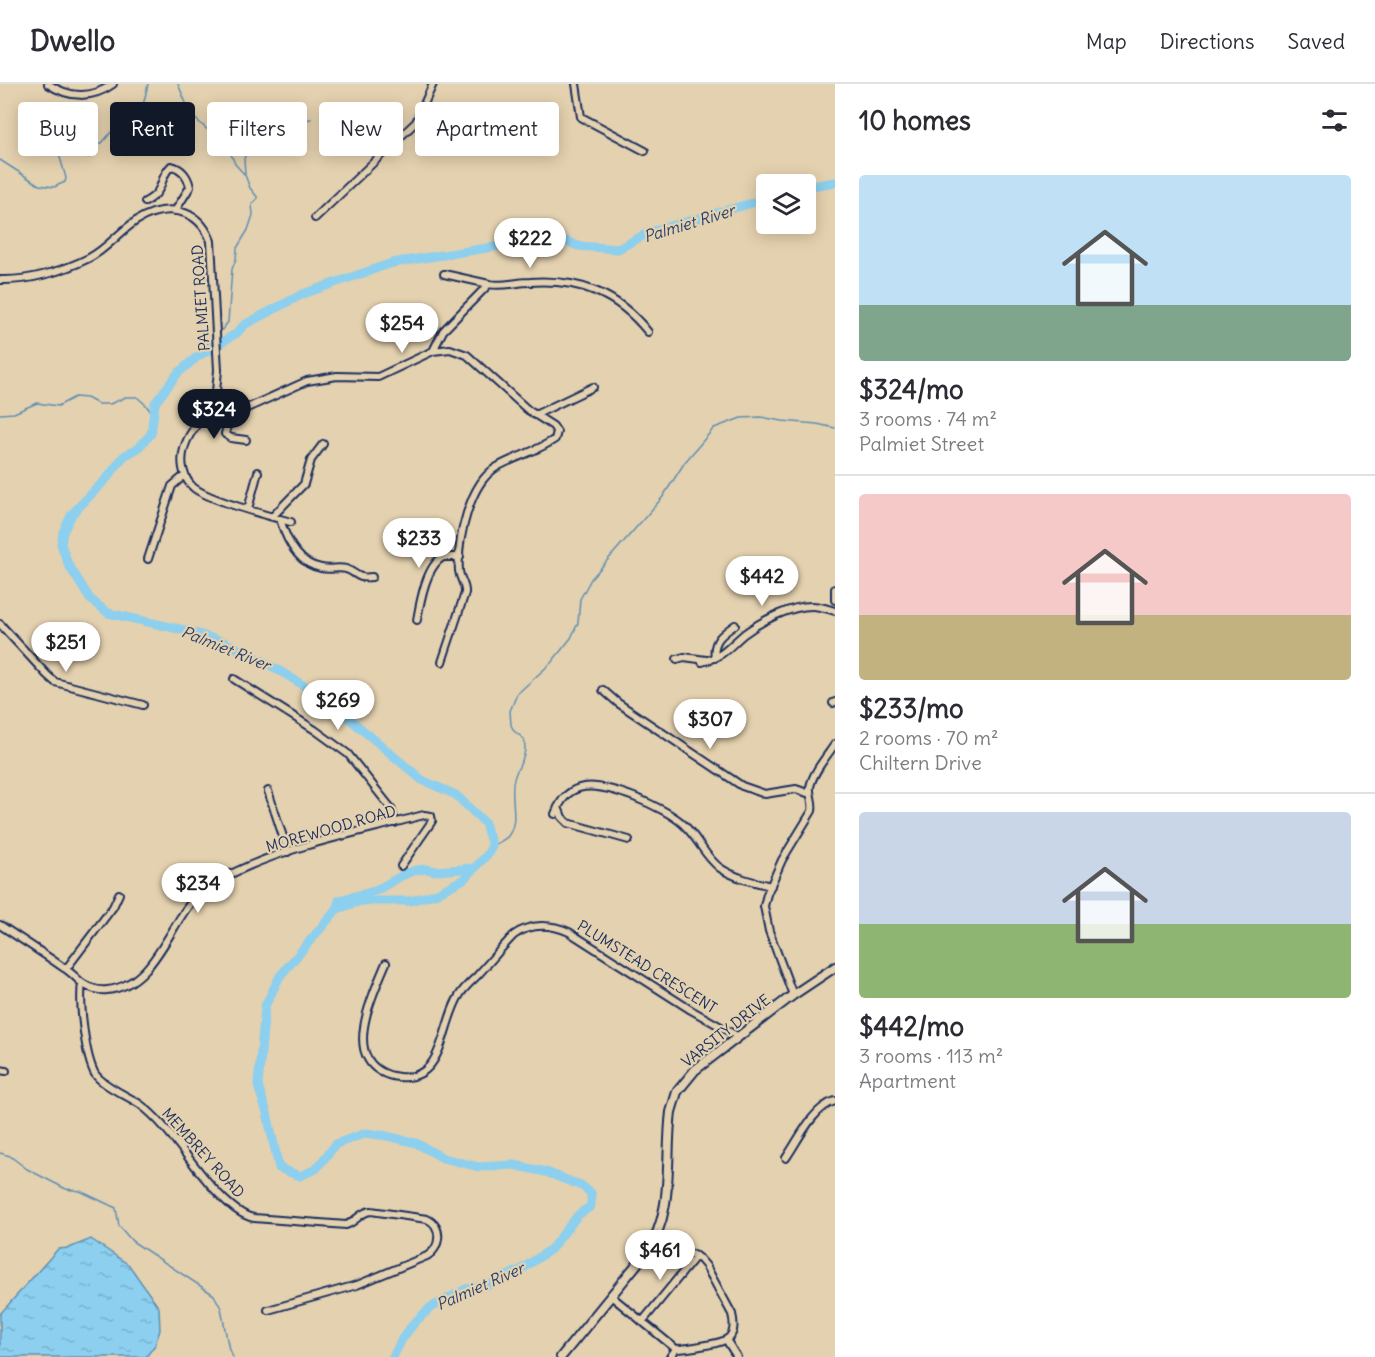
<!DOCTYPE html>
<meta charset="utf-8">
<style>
body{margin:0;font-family:Delius,sans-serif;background:#f7f7f7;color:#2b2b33;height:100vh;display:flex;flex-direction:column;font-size:22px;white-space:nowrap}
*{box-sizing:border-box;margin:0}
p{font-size:20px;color:#7c7c81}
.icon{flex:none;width:33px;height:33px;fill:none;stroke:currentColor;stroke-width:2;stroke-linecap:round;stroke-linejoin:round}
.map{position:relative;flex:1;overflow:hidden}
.panel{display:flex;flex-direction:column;background:#fff;width:540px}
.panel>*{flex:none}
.guide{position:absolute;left:18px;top:18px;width:570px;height:54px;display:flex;gap:12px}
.tools{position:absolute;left:756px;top:90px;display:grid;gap:12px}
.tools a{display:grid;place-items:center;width:60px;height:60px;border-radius:6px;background:#fff;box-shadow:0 3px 15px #0003;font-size:30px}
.price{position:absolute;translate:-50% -51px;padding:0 14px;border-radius:21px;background:#fff;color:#222;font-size:20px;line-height:39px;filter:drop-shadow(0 2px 3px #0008)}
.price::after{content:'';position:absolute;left:50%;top:36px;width:18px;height:14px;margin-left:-9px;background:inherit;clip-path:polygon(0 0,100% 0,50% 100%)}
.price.current{background:#111827;color:#fff}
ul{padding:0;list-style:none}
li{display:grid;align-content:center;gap:12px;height:318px;padding:0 24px}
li+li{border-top:2px solid #e1e1e2}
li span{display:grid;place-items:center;height:186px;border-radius:6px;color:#555}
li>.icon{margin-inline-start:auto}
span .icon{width:108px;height:108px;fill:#fffc;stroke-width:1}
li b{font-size:26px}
h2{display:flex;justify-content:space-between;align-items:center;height:72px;padding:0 24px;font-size:26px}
.tag{padding:0 21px;border-radius:6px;background:#fff;box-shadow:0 3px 15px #0003;font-size:21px;line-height:54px}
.tag.current{background:#111827;color:#fff}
header{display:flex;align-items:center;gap:36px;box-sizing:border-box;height:84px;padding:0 30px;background:#fff;border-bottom:2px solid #e1e1e2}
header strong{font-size:28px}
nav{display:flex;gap:33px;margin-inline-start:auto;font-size:21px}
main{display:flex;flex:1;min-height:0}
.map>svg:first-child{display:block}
</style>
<header>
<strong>Dwello</strong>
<nav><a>Map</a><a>Directions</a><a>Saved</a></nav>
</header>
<main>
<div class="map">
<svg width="835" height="1273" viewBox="0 0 835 1273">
<defs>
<pattern id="water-ripples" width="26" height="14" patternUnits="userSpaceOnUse" patternTransform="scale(1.5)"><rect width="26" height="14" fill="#8ccfee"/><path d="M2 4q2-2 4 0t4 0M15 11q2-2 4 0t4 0" fill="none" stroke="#78b2ce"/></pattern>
</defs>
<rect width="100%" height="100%" fill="#e4d1af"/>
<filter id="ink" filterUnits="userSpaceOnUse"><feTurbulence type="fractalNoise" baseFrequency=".0167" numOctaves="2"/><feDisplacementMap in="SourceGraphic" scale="12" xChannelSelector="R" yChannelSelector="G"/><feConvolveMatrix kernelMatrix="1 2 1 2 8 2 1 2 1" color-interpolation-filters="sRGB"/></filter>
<g filter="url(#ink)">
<path fill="url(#water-ripples)" stroke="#5f8fb4" stroke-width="1.5" d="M91,1155l38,26 30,43 1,22 -5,15 -9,12h-146v-43l58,-65 11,-1z"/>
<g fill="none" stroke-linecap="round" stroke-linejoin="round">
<path stroke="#5f8fb4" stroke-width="1.5" d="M178,0l13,31 38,34 6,15 10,11
M0,76l39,25 15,2 11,-5 1,-4 -7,-24 5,-5 4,-1 13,8 9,1 8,-13 4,-1 11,-13 18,-6 11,-14 6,-26
M218,251l10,-13 4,-53 4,-10 1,-11 11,-18 5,-15 -1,-11 6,-6 -8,-10 -5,-13 -1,-16 7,-22 8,-8 28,-7 24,-3
M199,272l2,-8 13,-10
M0,330l14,-1 23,-10 21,3 17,-9 12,1 11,6h12l16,-7h11l9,8 7,10
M492,762c5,-3 13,-6 16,-10 12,-15 1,-40 6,-57 4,-16 14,-20 10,-40l-10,-8 -3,-6 -1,-14 7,-17 34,-31 20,-25 7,-15 2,-24 11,-20 71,-81 23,-36 29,-34 27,-10 20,-1 21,4 35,3 18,4
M0,1069l10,3 17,13 39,20 14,2 36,17 3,18 13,15 82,54 7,13 8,42 4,7"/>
<path stroke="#8ccfee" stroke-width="9" d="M806,103l29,-5
M337,825l2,-9 36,-9 28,-16 13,-5 10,-1 10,2 39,-3
M393,1273l9,-18 12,-16 16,-15 36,-19 20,-3 36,-17 29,-20 27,-34 13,-9v-13l-9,-7 -36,-14 -32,-7 -35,2 -36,-9 -27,-15 -29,-7 -21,-3 -30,11 -20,25 -16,7 -21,-8 -12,-55 -9,-27 7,-80 15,-30 57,-67 24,-8h49l25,-7 29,-15 23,-24 5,-9 -7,-23 -29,-28 -34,-15 -96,-81 -66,-40 -36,-17 -36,-11 -80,-18 -18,-14 -22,-35 -7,-20 2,-12 9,-18 36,-37 16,-21 13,-7 14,-15 4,-31 23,-30 19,-16 40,-24 7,-8 59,-31 89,-31 165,-26 21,9 40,3 32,-17 116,-33"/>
<g stroke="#1b2f5e" stroke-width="10">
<path id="minor" d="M48,0c21,14 44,15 65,0
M576,0l5,33 64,34
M145,118c22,-12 12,-22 26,-36 11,2 17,11 19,21l-15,24
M315,134l101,-96 17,-38
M444,190l45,10
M0,196c29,1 63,-9 89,-22 18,-9 30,-26 47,-37 29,-18 62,-14 75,20l7,129 -3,32
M433,267l10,-20 46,-47c13,3 28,-2 41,-2 49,-3 87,11 118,50
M215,318l12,7h18l62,-28 30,-5 41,1 55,-26 17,-2 17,6 61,55 25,16 4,6 -2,7c-17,12 -39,17 -58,28 -28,16 -40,74 -38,104 1,9 7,14 6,22l-23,69
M215,318c-11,14 -27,30 -31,47 -4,13 -1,30 10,39 17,13 75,28 97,34
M231,326l-6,24 6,4 15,2
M535,331l58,-28
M248,425l10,-37
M272,433l32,-33 7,-24 12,-16
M280,435c6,20 18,45 41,49 9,2 17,-1 25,1 12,4 9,10 26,8
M148,475l24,-73 13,-11
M835,505v11
M417,536c3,-17 9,-54 26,-63h17
M0,540l47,51 8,7 88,23
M715,574c-3,-17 7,-24 20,-33
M677,575l7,-2 22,3
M702,578c24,-7 24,-13 42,-28 17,-13 46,-28 68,-28 8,0 16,3 23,5
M234,595l81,51 33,24 43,54 4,15
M603,606l15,13 124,83 23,8 31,-5 14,5
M833,619l2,-1
M268,707l20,61
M558,723l4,10 6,6 61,17
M555,730c5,-12 11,-22 24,-26 24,-8 88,20 105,37 14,13 21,32 36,43 15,10 34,14 51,18
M0,841c21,14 43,28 64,43 7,4 12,10 18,15 7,5 17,8 25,7 50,-4 64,-74 95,-99 9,-8 21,-13 31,-18 60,-29 128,-41 191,-58l7,1 1,5 -2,3 -29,42
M386,879c-10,24 -33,72 -18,96 6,11 19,17 31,18 47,5 42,-57 62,-84 5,-7 11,-12 16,-17 13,-14 24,-28 37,-41 17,-12 37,-11 55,-3l122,78 48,27
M66,885l47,-62 6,-13
M82,899c-3,20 3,73 13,91 8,12 33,22 46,31 8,6 16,14 23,22 21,23 60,86 90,91l92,7c10,-3 14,-13 25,-14l56,8c16,7 14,29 0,37l-70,29 -89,25
M793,911l-24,-64 -5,-25 3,-12 15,-34 30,-49c2,-9 -3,-16 -2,-24 3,-15 17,-31 25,-43
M0,986l6,1
M786,1074c12,-17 27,-51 49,-57
M611,1212l65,53c10,0 20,-2 30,-4 21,-3 32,-7 26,-31l-26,-48 -6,-7 -11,-6 -36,-11
M642,1238l54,-66
M727,1257l10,16
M670,1273l6,-8"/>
</g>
<g stroke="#1b2f5e" stroke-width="12">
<path id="tertiary" d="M561,1273l85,-104c29,-40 19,-94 25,-141l6,-20 18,-22 98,-75 42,-28"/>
</g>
<use href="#minor" stroke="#e4d1af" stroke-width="6"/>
<use href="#tertiary" stroke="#e4d1af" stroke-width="8"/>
</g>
</g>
<g text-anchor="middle" stroke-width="4.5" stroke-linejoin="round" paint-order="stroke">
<g font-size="15" fill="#1b2f5e" stroke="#e4d1af">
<text transform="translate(201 214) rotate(-94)" y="5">PALMIET ROAD</text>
<text transform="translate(331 745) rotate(-16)" y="5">MOREWOOD ROAD</text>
<text transform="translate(647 883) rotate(32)" y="5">PLUMSTEAD CRESCENT</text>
<text transform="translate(726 947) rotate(-38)" y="5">VARSITY DRIVE</text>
<text transform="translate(203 1069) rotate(48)" y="5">MEMBREY ROAD</text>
</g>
<g font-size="16" font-style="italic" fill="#263f6c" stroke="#e4d1af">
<text transform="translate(689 139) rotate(-17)" y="6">Palmiet River</text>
<text transform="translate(226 564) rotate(22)" y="6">Palmiet River</text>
<text transform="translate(480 1202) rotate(-24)" y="6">Palmiet River</text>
</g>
</g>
</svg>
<div class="tools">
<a><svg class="icon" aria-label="layers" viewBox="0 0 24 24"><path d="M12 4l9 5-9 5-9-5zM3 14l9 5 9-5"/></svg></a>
</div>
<b class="price" style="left:530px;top:185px">$222</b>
<b class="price" style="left:402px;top:270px">$254</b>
<b class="price current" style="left:214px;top:356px">$324</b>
<b class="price" style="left:419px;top:485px">$233</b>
<b class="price" style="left:762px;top:523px">$442</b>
<b class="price" style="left:66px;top:589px">$251</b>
<b class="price" style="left:338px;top:647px">$269</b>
<b class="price" style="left:710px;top:666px">$307</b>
<b class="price" style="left:198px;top:830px">$234</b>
<b class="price" style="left:660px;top:1197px">$461</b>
<div class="guide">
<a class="tag">Buy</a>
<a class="tag current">Rent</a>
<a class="tag">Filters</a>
<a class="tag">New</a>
<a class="tag">Apartment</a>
</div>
</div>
<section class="panel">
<h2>10 homes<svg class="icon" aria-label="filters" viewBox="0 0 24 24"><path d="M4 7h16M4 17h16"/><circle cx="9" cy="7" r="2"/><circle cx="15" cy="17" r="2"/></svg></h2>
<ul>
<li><span style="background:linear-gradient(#bfe0f5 70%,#7fa58c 0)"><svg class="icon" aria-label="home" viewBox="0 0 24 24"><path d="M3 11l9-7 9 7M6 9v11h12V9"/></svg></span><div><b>$324/mo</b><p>3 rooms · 74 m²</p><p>Palmiet Street</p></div></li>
<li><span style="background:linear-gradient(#f6c9c9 65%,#c2b280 0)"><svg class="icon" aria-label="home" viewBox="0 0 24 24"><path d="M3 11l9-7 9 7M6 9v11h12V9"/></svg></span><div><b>$233/mo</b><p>2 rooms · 70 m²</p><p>Chiltern Drive</p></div></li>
<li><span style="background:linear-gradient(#c9d6e8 60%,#8fb573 0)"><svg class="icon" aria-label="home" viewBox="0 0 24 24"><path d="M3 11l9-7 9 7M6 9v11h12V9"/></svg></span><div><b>$442/mo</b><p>3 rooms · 113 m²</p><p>Apartment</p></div></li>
</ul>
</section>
</main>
